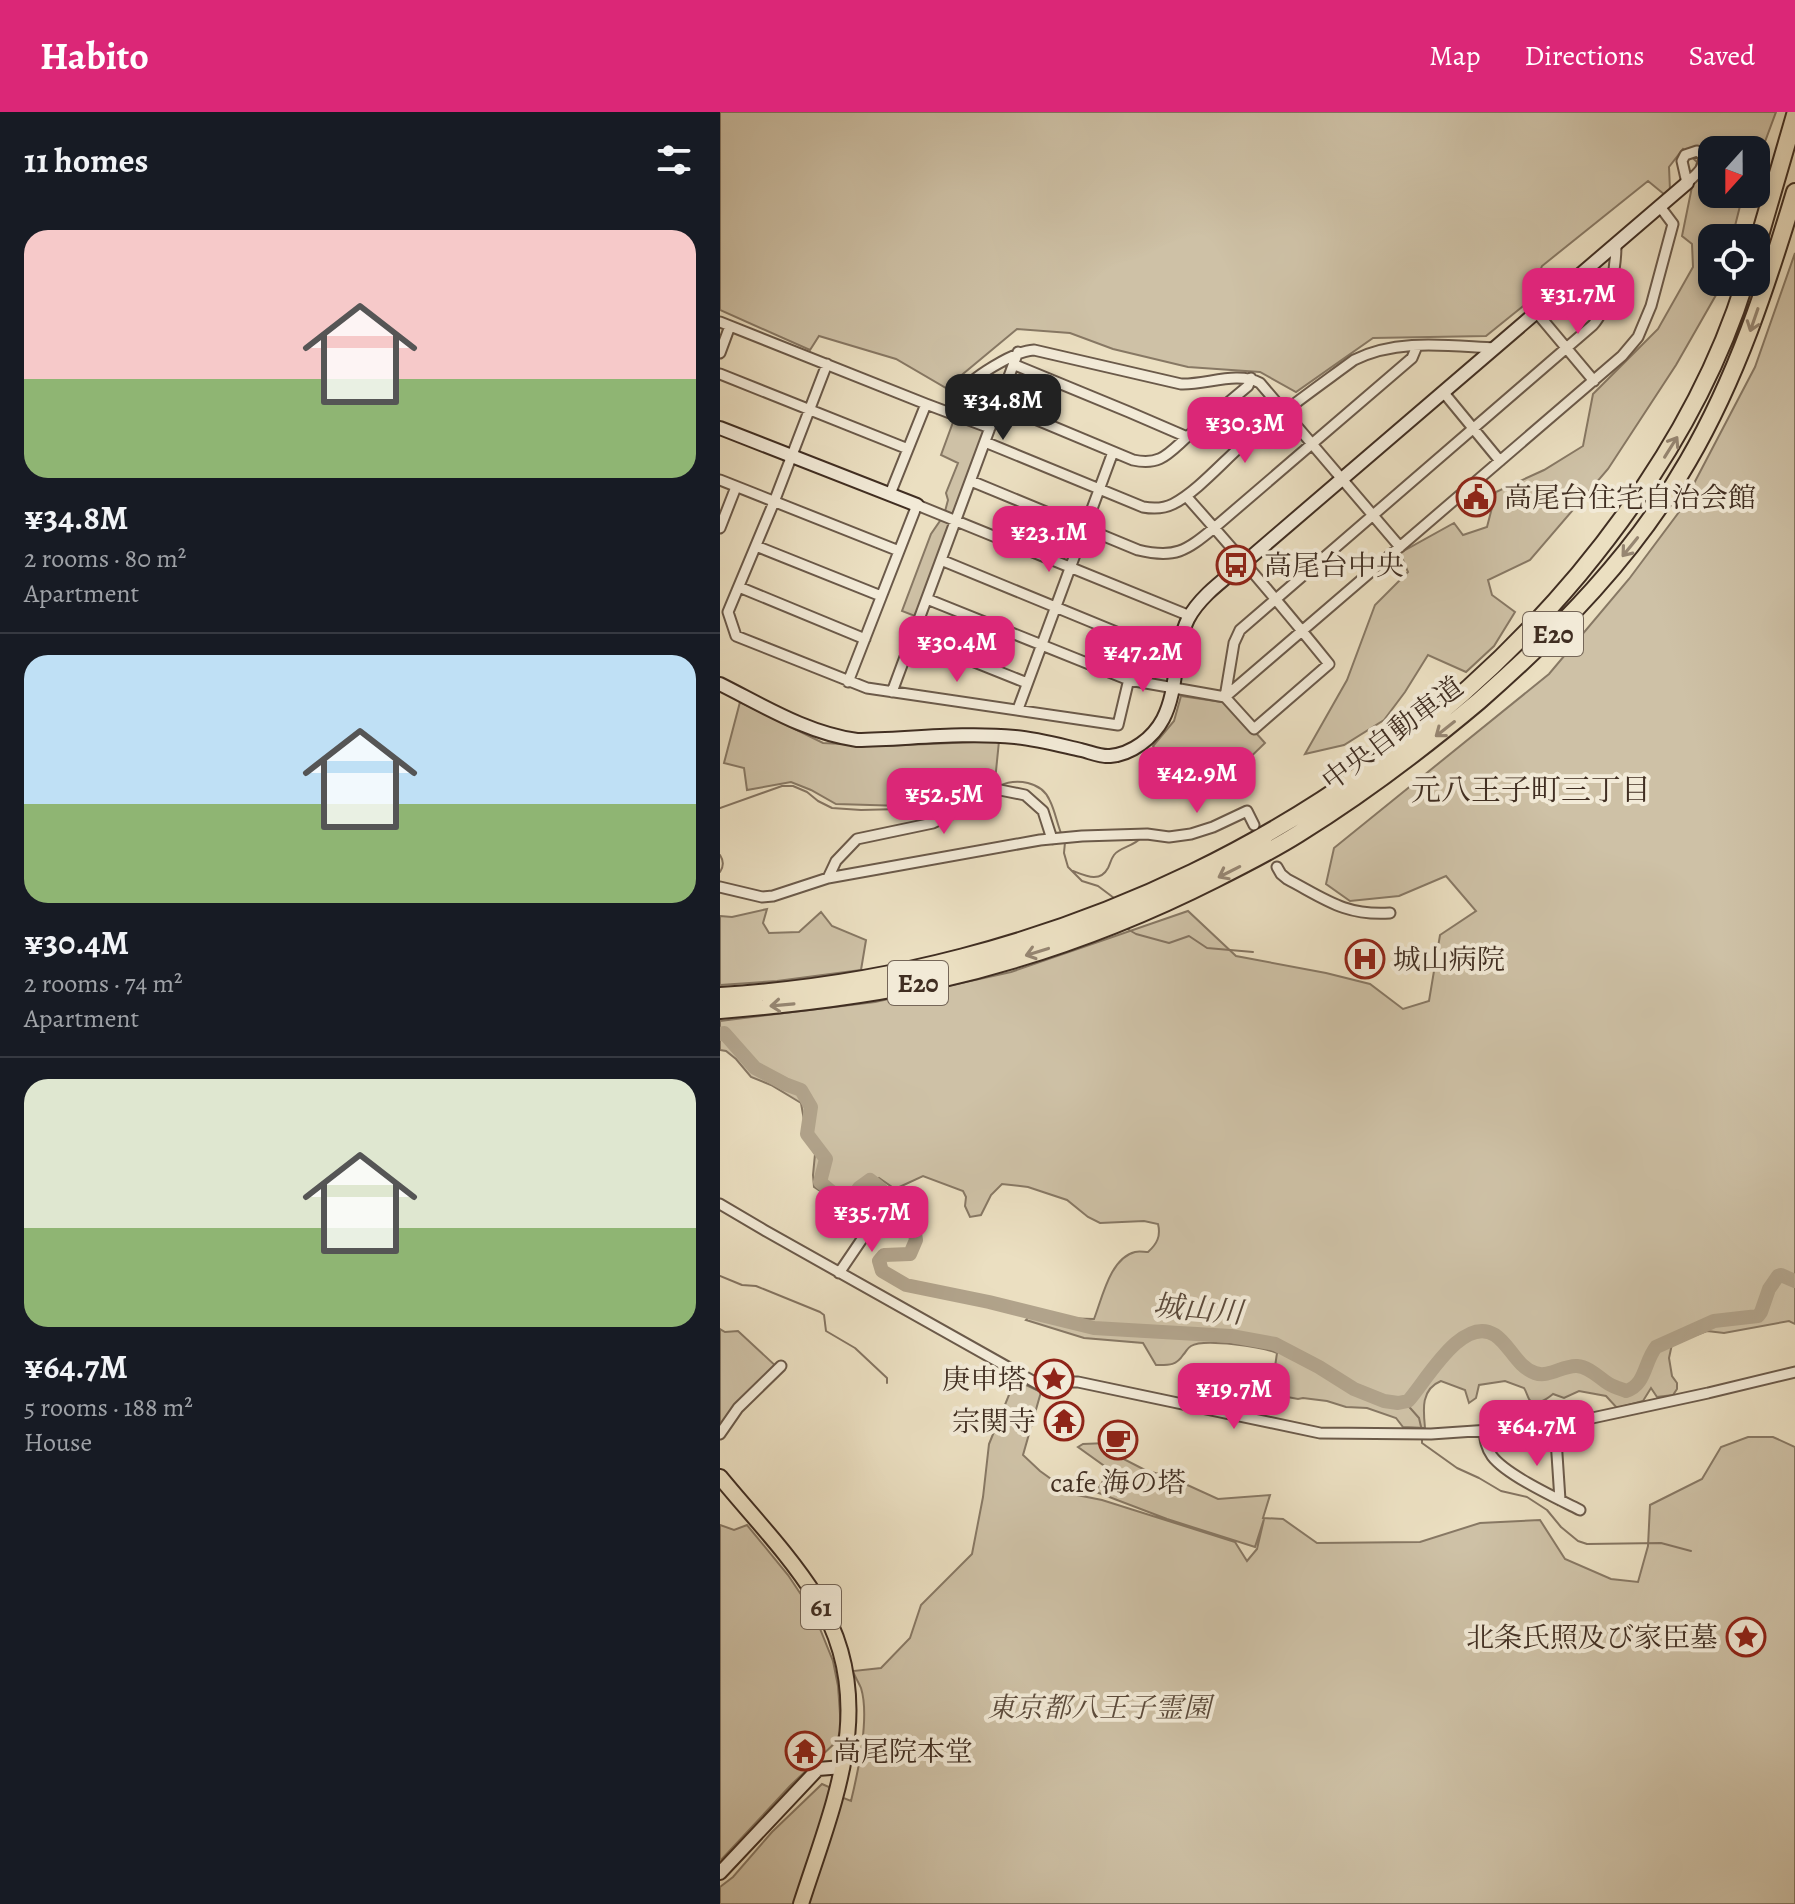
<!DOCTYPE html>
<meta charset="utf-8">
<style>
body{margin:0;font-family:Alegreya,"Noto Serif JP",serif;background:#20242c;color:#f1f3f6;height:100vh;display:flex;flex-direction:column;font-size:30px;white-space:nowrap}
*{box-sizing:border-box;margin:0}
p{font-size:26px;color:#9ea1a6}
.icon{flex:none;width:44px;height:44px;fill:none;stroke:currentColor;stroke-width:2;stroke-linecap:round;stroke-linejoin:round}
.map{position:relative;flex:1;overflow:hidden}
.drawer{display:flex;flex-direction:column;background:#171b24;width:720px}
.drawer>*{flex:none}
.needle{width:52px;rotate:201deg}
.buttons{position:absolute;left:978px;top:24px;display:grid;gap:16px}
.buttons a{display:grid;place-items:center;width:72px;height:72px;border-radius:16px;background:#171b24;box-shadow:0 4px 12px #0003;font-size:40px}
.price{position:absolute;translate:-50% -68px;padding:0 18px;border-radius:16px;background:#db2777;color:#fff;font-size:26px;line-height:52px;filter:drop-shadow(0 2px 4px #0008)}
.price::after{content:'';position:absolute;left:50%;top:48px;width:24px;height:18px;margin-left:-12px;background:inherit;clip-path:polygon(0 0,100% 0,50% 100%)}
.price.active{background:#222;color:#fff}
ul{padding:0;list-style:none}
li{display:grid;align-content:center;gap:16px;height:424px;padding:0 24px}
li+li{border-top:2px solid #363941}
li span{display:grid;place-items:center;height:248px;border-radius:24px;color:#555}
li>.icon{margin-inline-start:auto}
span .icon{width:144px;height:144px;fill:#fffc;stroke-width:1}
li b{font-size:34px}
h2{display:flex;justify-content:space-between;align-items:center;height:96px;padding:0 24px;font-size:34px}
header{display:flex;align-items:center;gap:48px;box-sizing:border-box;height:112px;padding:0 40px;background:#db2777;color:#fff}
header strong{font-size:38px}
nav{display:flex;gap:44px;margin-inline-start:auto;font-size:28px}
main{display:flex;flex:1;min-height:0}
.map>svg:first-child{display:block}
</style>
<header>
<strong>Habito</strong>
<nav><a>Map</a><a>Directions</a><a>Saved</a></nav>
</header>
<main>
<section class="drawer">
<h2>11 homes<svg class="icon" aria-label="filters" viewBox="0 0 24 24"><path d="M4 7h16M4 17h16"/><circle cx="9" cy="7" r="2"/><circle cx="15" cy="17" r="2"/></svg></h2>
<ul>
<li><span style="background:linear-gradient(#f6c9c9 60%,#8fb573 0)"><svg class="icon" aria-label="home" viewBox="0 0 24 24"><path d="M3 11l9-7 9 7M6 9v11h12V9"/></svg></span><div><b>¥34.8M</b><p>2 rooms · 80 m²</p><p>Apartment</p></div></li>
<li><span style="background:linear-gradient(#bfe0f5 60%,#8fb573 0)"><svg class="icon" aria-label="home" viewBox="0 0 24 24"><path d="M3 11l9-7 9 7M6 9v11h12V9"/></svg></span><div><b>¥30.4M</b><p>2 rooms · 74 m²</p><p>Apartment</p></div></li>
<li><span style="background:linear-gradient(#dfe7d0 60%,#8fb573 0)"><svg class="icon" aria-label="home" viewBox="0 0 24 24"><path d="M3 11l9-7 9 7M6 9v11h12V9"/></svg></span><div><b>¥64.7M</b><p>5 rooms · 188 m²</p><p>House</p></div></li>
</ul>
</section>
<div class="map">
<svg width="1075" height="1792" viewBox="0 0 1075 1792">
<rect width="100%" height="100%" fill="#ebdfc1"/>
<filter id="stains"><feTurbulence type="fractalNoise" baseFrequency=".0025" numOctaves="4"/><feColorMatrix values="0 0 0 0 .2 0 0 0 0 .09 0 0 0 0 .02 0 0 0 .5 -.17"/></filter>
<radialGradient id="worn" r=".72"><stop offset=".6" stop-color="#630" stop-opacity="0"/><stop offset="1" stop-color="#630" stop-opacity=".3"/></radialGradient>
<path fill="#cec1a6" stroke="#877864" stroke-width="2" d="M0,0h1056l-20,54v-16h-44v44h31l-11,44h-20v44h10l-2,6 -44,77 -68,104 -78,91 -42,20 4,15 23,17 -21,34 -28,26 -38,-17 -23,37 -21,28 -40,25 -39,9 42,-74 28,-75 33,-33 -8,-19 54,-30 9,12 24,-8 9,-35 48,-22 39,-24 10,-52 65,-65 35,-62 -1,-23 -10,-8 15,-74 -14,-13 -14,18 1,23 -5,5 -17,-14 -106,85 -6,15 -4,18 -46,37 -113,2 -77,54 -36,-20 -72,-5 -75,-18 -43,-16 -53,-4 -71,59 -50,-29 -77,-23 -9,14 -90,-40z
M1075,141v1071l-6,-3 -65,12 -17,-2 -35,13 -3,14 3,18 5,7v6l-4,6 -16,2 -6,-9 -8,13 -26,7 -11,-12 -27,-5 -15,7 -11,-4c-6,5 -19,14 -24,5 -2,-4 -3,-8 -5,-11l-19,-7 -26,4 -3,13 -7,5 -4,-13 -24,-9c-20,8 -18,28 -16,47l-22,-1 -7,-9 -29,-10 -21,-1 -19,-6 -24,-3 -5,1 -27,-5 6,-41c-14,-6 -73,-15 -86,-7 -5,3 -4,5 -8,9 -7,11 -15,10 -27,10l-13,-22 -59,-5 -58,-18 3,-3 65,2c8,-20 16,-61 41,-67 4,-1 9,0 13,0 9,-8 13,-16 10,-28l-14,-3 -44,2 -12,-6 -21,-17 -39,-13 -26,-3 -11,11 -10,20 -11,2 -5,-11 1,-9 -3,-6 -40,-15 -28,13 -16,-11 -15,11 -11,18h-8l-31,-20 -1,-12 2,-21 -7,-11 -7,-40 -30,-18 -20,-8 -15,-18 -10,-8 -6,-1v-29l155,-19 136,-30 177,-61 48,45 90,17 44,11 33,25 26,-8 11,-66 36,-24 -30,-35 -47,20 -49,5 -24,-17 8,-36 215,-174 80,-95 50,-67 76,-145z
M236,302l34,14 -70,190 -18,-7 29,-77 13,-19 4,-15 -2,-7 12,-30 -17,-8z
M461,584l48,7 36,40 -30,29 -66,-4 -16,-22 21,-25z
M20,590l83,41 60,3 116,-5 -4,40 -47,17 -44,8 -68,-2 -25,-14 -20,-8 -44,8 -3,-22 -20,-5z
M47,797l-4,14 6,10 30,-1 22,-20 11,14 34,14 -5,30 -84,11 -57,4v-69l12,1z
M0,1217l5,3 13,-1 41,38 -59,65z
M295,1268l26,12 -18,63 17,16 32,23 30,6 133,42 12,19 10,-12 7,-30 -9,28 -88,-28 -71,-27 14,-22 -32,-23 5,-3 24,-1 -1,7 39,20 27,8 46,21 52,-4 -7,23 20,1 34,24 103,-1 60,-19 60,-3 25,39 46,20 27,3 10,-36 2,-41 52,-26 19,-32 27,-10h25l22,10v457h-1075v-17l13,-10 39,-45 50,-48 7,3 4,7 18,7c7,-29 19,-84 10,-113 -2,-5 -6,-11 -8,-17l28,-3 29,-30 11,-33 51,-51 11,-57 6,-53z
M0,1413l14,5 13,-5 41,50 26,39 19,47 5,25 3,42 -4,13 -47,45 -70,75z"/>
<g fill="none" stroke-linecap="round" stroke-linejoin="round">
<path stroke="#847461" stroke-width="2" d="M279,674c17,-8 43,-5 51,15 5,10 7,22 11,32
M0,696l62,-22h11l14,6 11,9 14,7 29,2 78,-2 25,-7 29,-13
M345,730l-1,11 4,14 14,14 16,5 16,12
M0,743c4,6 4,11 0,17
M353,759c13,5 27,12 35,-3 2,-4 3,-9 6,-13 6,-8 19,-8 28,-18
M404,815l12,7 33,9 20,-7 18,12 46,4
M0,1164l22,9 14,1 64,26 4,3 2,16 29,17 32,30v5
M684,1289l15,17 3,13
M702,1326v5l35,25 22,10 22,13 26,6 20,13 14,17 17,14 9,3 74,-1 30,8"/>
<path stroke="#b1a38b" stroke-width="14" d="M0,922l4,-1 31,35 30,16 16,6 10,17 -4,27 19,25 -6,23 13,11 19,5 7,-10 11,-8c18,13 26,28 43,40l3,20 -6,14 -26,1 -5,6 3,10 24,14 83,17 105,26 137,8 44,8 44,23 35,22 30,12 14,2 10,-2c17,-18 54,-87 87,-66 15,10 22,32 40,38 14,5 28,-8 42,-7 13,1 22,12 32,18 5,3 12,5 17,7 20,-6 18,-29 30,-44l58,-26 44,-5 3,-4 8,-23 9,-13 3,-1 14,6"/>
<g stroke="#6b5a4a" stroke-width="13">
<path id="street" d="M977,39l6,4c3,13 -7,19 -16,28l-5,-22 3,-6z
M817,201l57,68
M0,210l206,82 64,24
M0,241l10,-27
M107,252l-53,138 -46,110 8,24 131,52 251,37 20,-84 -197,-81
M295,253l114,47 58,25 61,-51 3,-8
M0,262l188,75
M724,281l56,68
M279,292l134,56c27,6 35,-6 54,-23
M232,301c3,-6 5,-13 8,-18 9,-17 55,-44 74,-45l147,34c25,1 56,-13 79,-1l140,164
M265,330l158,65c11,2 20,2 30,-3 22,-11 48,-40 67,-57 36,-31 76,-59 114,-87 44,-22 95,-14 142,-12
M0,368l179,71
M251,369l167,69c37,9 48,1 76,-22l198,-170 5,-12
M170,382l36,-90
M466,384c49,55 97,111 143,168l-75,65 -29,-32 9,-54 6,-13 353,-305c16,-18 23,-57 23,-80
M0,416l16,-41
M36,434l125,50
M19,475l126,52
M207,487l202,81 96,17 397,-341 16,-19 13,-31 22,-82 -12,-16
M192,525l115,46
M128,570l69,-177 273,111
M172,580l126,-340
M298,597l95,-257
M557,755l4,7 6,5c38,20 58,37 103,34
M108,766l8,-17 21,-22 76,-16 67,-33 25,5 18,16 9,28
M0,775l42,10 11,-1 55,-18 212,-38 42,-4 65,-2 22,3 22,-3 22,-7 34,-16 7,14
M0,1092l44,26 281,158 14,-6h19l242,51 111,1 102,-7 50,-7 125,-27 87,-21
M119,1161l38,-56
M835,1312l5,76
M764,1319c1,9 2,17 8,25 14,19 66,43 88,54
M0,1322l18,-26 43,-42"/>
</g>
<g stroke="#402e22" stroke-width="16">
<path id="secondary" d="M0,316l197,77
M0,572c44,22 87,49 137,56 52,-1 106,-8 158,-3 22,2 44,8 66,13 9,2 20,7 29,6 22,-2 43,-18 53,-37 16,-31 10,-69 25,-100 12,-23 37,-40 56,-56l443,-380
M0,1761l98,-104 25,-2"/>
</g>
<g stroke="#402e22" stroke-width="18">
<path id="primary" d="M0,1365c32,39 69,77 96,120 65,103 18,204 -15,307"/>
</g>
<g stroke="#402e22" stroke-width="20">
<path id="highway" d="M1036,137l39,-134
M0,884c328,-20 646,-168 859,-422 72,-87 132,-183 166,-292
M0,898c72,-6 145,-14 216,-30 97,-22 190,-56 279,-101 28,-14 56,-28 83,-45 63,-39 124,-85 181,-133 80,-70 156,-147 209,-240 49,-84 79,-176 107,-269"/>
</g>
<use href="#street" stroke="#f2ead7" stroke-width="9"/>
<use href="#secondary" stroke="#f2ead7" stroke-width="12"/>
<use href="#primary" stroke="#ebdfc1" stroke-width="14"/>
<use href="#highway" stroke="#ebdfc1" stroke-width="16"/>
</g>
<defs><path id="oneway-shaft" d="M-6 0H5M1.5-3L5.5 0L1.5 3" fill="none" stroke-width="1.6" stroke-linecap="round" stroke-linejoin="round" transform="scale(2)"/></defs>
<g stroke="#968672">
<use href="#oneway-shaft" transform="translate(1034 208) rotate(109)"/>
<use href="#oneway-shaft" transform="translate(951 335) rotate(-58)"/>
<use href="#oneway-shaft" transform="translate(910 435) rotate(129)"/>
<use href="#oneway-shaft" transform="translate(725 617) rotate(142)"/>
<use href="#oneway-shaft" transform="translate(509 760) rotate(153)"/>
<use href="#oneway-shaft" transform="translate(317 840) rotate(163)"/>
<use href="#oneway-shaft" transform="translate(62 893) rotate(175)"/>
</g>
<defs>
<g id="civic-ring" transform="scale(2)"><circle r="9.5" fill="#f2ead7" stroke="#8f2418" stroke-width="1.5"/><path d="M-.6-6.5H3V-4.5H.6V-3L4-1V1h2V6H-6V1h2V-1L-.6-3ZM-1.2 2.5V6h2.4V2.5Z" fill="#8f2418"/></g>
<g id="bus-ring" transform="scale(2)"><circle r="9.5" fill="#f2ead7" stroke="#8f2418" stroke-width="1.5"/><path d="M-5-6H5V4H4V6H2V4H-2V6H-4V4H-5ZM-3.5-4V0h7V-4ZM-3.5 1.2v1.5H-2V1.2ZM2 1.2v1.5H3.5V1.2Z" fill="#8f2418"/></g>
<g id="hospital-ring" transform="scale(2)"><circle r="9.5" fill="#f2ead7" stroke="#8f2418" stroke-width="1.5"/><path d="M-5-5h3v3.5h4V-5h3V5h-3V1.5h-4V5h-3Z" fill="#8f2418"/></g>
<g id="sight-ring" transform="scale(2)"><circle r="9.5" fill="#f2ead7" stroke="#8f2418" stroke-width="1.5"/><path d="M0-6L1.8-2.2L6-1.7L2.9 1.2L3.7 5.4L0 3.3L-3.7 5.4L-2.9 1.2L-6-1.7L-1.8-2.2Z" fill="#8f2418"/></g>
<g id="temple-ring" transform="scale(2)"><circle r="9.5" fill="#f2ead7" stroke="#8f2418" stroke-width="1.5"/><path d="M0-6L5-2H3V0L6.5 2.5H4V6H1.5V3h-3V6H-4V2.5H-6.5L-3 0V-2H-5Z" fill="#8f2418"/></g>
<g id="cafe-ring" transform="scale(2)"><circle r="9.5" fill="#f2ead7" stroke="#8f2418" stroke-width="1.5"/><path d="M-5.5-4.5H6V0H3Q3 3.5 0 3.5H-2.5Q-5.5 3.5-5.5 0ZM3-3.2v2h1.7v-2ZM-6 4.5H4V6H-6Z" fill="#8f2418"/></g>
</defs>
<g fill-rule="evenodd">
<use href="#civic-ring" x="756" y="385"/>
<use href="#bus-ring" x="516" y="453"/>
<use href="#hospital-ring" x="645" y="847"/>
<use href="#sight-ring" x="334" y="1267"/>
<use href="#temple-ring" x="344" y="1309"/>
<use href="#cafe-ring" x="398" y="1328"/>
<use href="#sight-ring" x="1026" y="1525"/>
<use href="#temple-ring" x="85" y="1639"/>
</g>
<g text-anchor="middle" stroke-width="8" stroke-linejoin="round" paint-order="stroke">
<g fill="#f2ead7" stroke="#756658" stroke-width="2">
<rect x="803" y="500" width="60" height="44" rx="6"/>
<rect x="168" y="849" width="60" height="44" rx="6"/>
<rect x="81" y="1473" width="40" height="44" rx="6"/>
</g>
<g font-size="26" font-weight="bold" fill="#402e22">
<text x="833" y="531">E20</text>
<text x="198" y="880">E20</text>
<text x="101" y="1504">61</text>
</g>
<g font-size="28" fill="#402e22" stroke="#f2ead7" text-anchor="start">
<text x="784" y="395">高尾台住宅自治会館</text>
<text x="544" y="463">高尾台中央</text>
<text x="673" y="857">城山病院</text>
<text x="306" y="1277" text-anchor="end">庚申塔</text>
<text x="316" y="1319" text-anchor="end">宗関寺</text>
<text x="398" y="1380" text-anchor="middle">cafe 海の塔</text>
<text x="998" y="1535" text-anchor="end">北条氏照及び家臣墓</text>
<text x="113" y="1649">高尾院本堂</text>
</g>
<g font-size="28" fill="#402e22" stroke="#f2ead7">
<text transform="translate(672 621) rotate(-37)" y="10">中央自動車道</text>
</g>
<g font-size="28" font-style="italic" fill="#5c4b3c" stroke="#f2ead7">
<text x="379" y="1605">東京都八王子霊園</text>
</g>
<g font-size="30" fill="#402e22" stroke="#f2ead7">
<text x="811" y="688">元八王子町三丁目</text>
</g>
<g font-size="30" font-style="italic" fill="#5c4b3c" stroke="#f2ead7">
<text transform="translate(478 1197) rotate(5)" y="10">城山川</text>
</g>
</g>
<rect width="100%" height="100%" filter="url(#stains)"/>
<rect width="100%" height="100%" fill="url(#worn)"/>
</svg>
<div class="buttons">
<a><svg class="needle" viewBox="-14 -14 28 28"><path d="M0-13l5 13h-10z" fill="#e53935"/><path d="M0 13l5-13h-10z" fill="#9ea1a6"/></svg></a>
<a><svg class="icon" aria-label="locate" viewBox="0 0 24 24"><circle cx="12" cy="12" r="6"/><path d="M12 2v4M12 18v4M2 12h4M18 12h4"/></svg></a>
</div>
<b class="price" style="left:858px;top:224px">¥31.7M</b>
<b class="price active" style="left:283px;top:330px">¥34.8M</b>
<b class="price" style="left:525px;top:353px">¥30.3M</b>
<b class="price" style="left:329px;top:462px">¥23.1M</b>
<b class="price" style="left:237px;top:572px">¥30.4M</b>
<b class="price" style="left:423px;top:582px">¥47.2M</b>
<b class="price" style="left:477px;top:703px">¥42.9M</b>
<b class="price" style="left:224px;top:724px">¥52.5M</b>
<b class="price" style="left:152px;top:1142px">¥35.7M</b>
<b class="price" style="left:514px;top:1319px">¥19.7M</b>
<b class="price" style="left:817px;top:1356px">¥64.7M</b>
</div>
</main>
